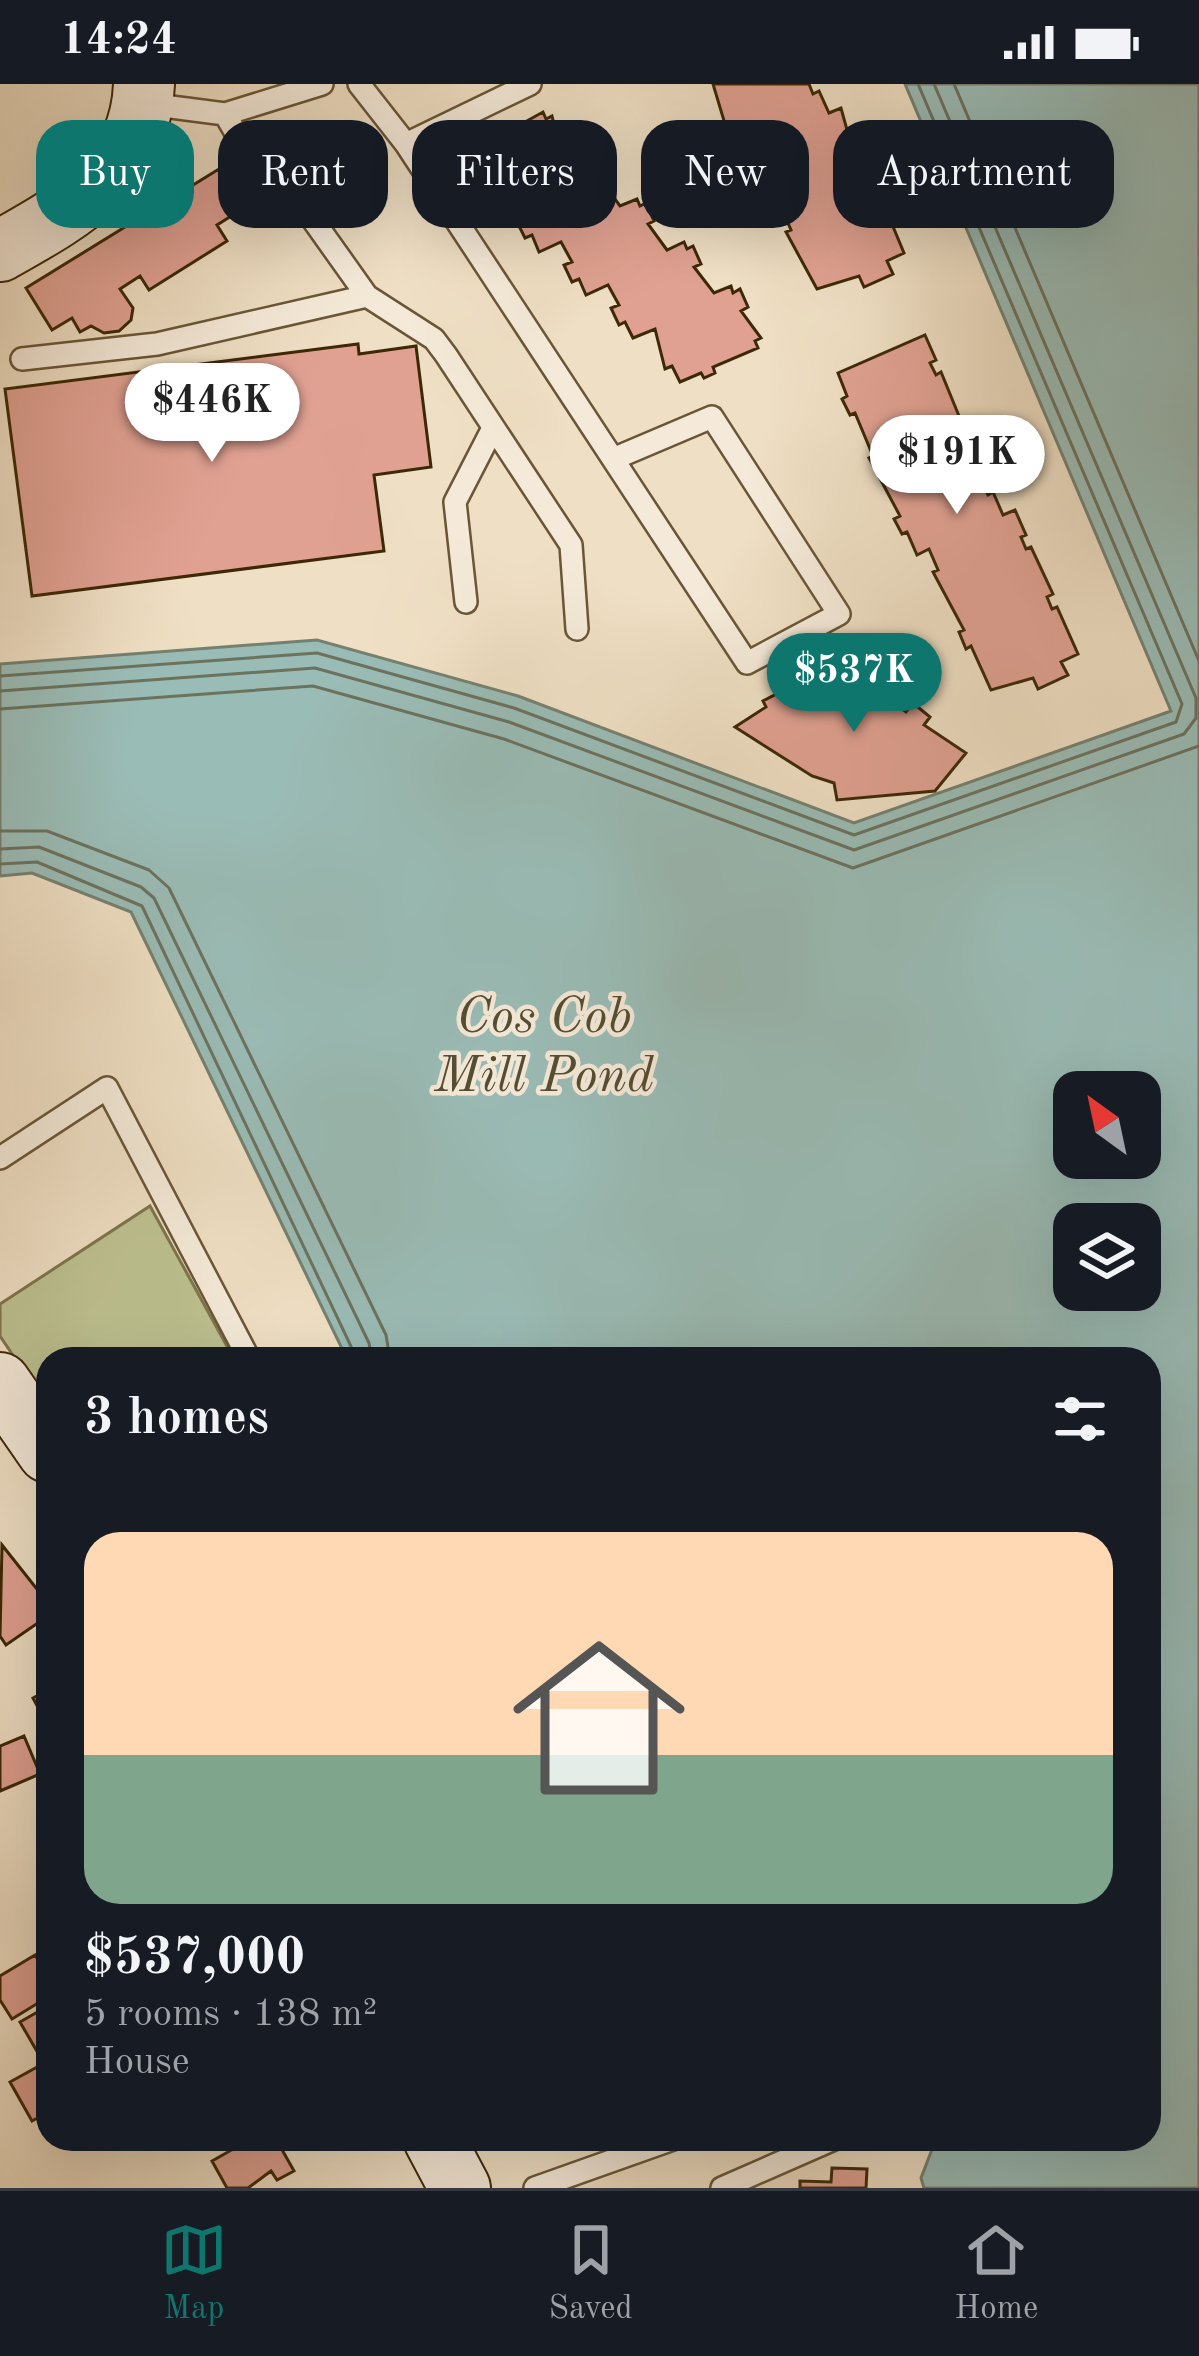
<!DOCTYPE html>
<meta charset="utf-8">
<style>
body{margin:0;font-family:"Old Standard TT",serif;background:#242831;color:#f1f3f6;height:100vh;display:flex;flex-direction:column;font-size:45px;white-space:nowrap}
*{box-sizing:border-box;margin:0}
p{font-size:39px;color:#9ea1a6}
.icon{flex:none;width:66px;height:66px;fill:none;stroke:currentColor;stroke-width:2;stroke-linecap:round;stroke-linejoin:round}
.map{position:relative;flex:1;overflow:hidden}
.sheet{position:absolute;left:36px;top:1263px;width:1125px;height:804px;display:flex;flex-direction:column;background:#171b24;border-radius:36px;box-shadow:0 12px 48px #0002}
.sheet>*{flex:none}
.hud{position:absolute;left:36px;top:36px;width:1128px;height:108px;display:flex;gap:24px}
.needle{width:78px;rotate:327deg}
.buttons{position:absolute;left:1053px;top:987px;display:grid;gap:24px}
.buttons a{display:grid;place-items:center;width:108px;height:108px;border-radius:24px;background:#171b24;box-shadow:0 12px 48px #0002;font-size:60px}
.price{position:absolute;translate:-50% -102px;padding:0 27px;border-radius:42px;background:#fff;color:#222;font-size:39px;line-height:78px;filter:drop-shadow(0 3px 6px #0008)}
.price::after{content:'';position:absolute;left:50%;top:72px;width:36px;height:27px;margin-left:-18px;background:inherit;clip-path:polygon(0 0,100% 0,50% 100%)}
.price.current{background:#0f766e;color:#fff}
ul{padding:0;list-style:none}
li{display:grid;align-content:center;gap:24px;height:636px;padding:0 48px}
li span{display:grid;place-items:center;height:372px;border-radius:36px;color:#555}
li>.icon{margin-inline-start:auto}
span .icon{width:216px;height:216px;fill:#fffc;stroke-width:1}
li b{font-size:51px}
h2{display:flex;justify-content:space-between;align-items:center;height:144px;padding:0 48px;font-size:51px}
.pill{padding:0 42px;border-radius:36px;background:#171b24;box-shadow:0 12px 48px #0002;font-size:42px;line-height:108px}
.pill.current{background:#0f766e;color:#fff}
.status{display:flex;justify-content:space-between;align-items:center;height:84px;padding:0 60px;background:#171b24;direction:ltr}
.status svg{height:33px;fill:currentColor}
.tabs{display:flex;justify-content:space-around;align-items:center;height:168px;border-top:3px solid #363941;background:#171b24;font-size:33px;color:#9ea1a6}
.tabs a{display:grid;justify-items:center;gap:6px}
.tabs .current{color:#0f766e}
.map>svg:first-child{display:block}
</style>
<div class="status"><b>14:24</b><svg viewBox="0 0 49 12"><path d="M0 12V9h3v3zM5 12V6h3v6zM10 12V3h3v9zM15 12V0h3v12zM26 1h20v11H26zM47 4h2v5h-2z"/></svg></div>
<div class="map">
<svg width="1199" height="2104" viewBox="0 0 1199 2104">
<rect width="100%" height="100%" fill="#efdfc4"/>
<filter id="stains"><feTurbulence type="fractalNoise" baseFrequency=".00167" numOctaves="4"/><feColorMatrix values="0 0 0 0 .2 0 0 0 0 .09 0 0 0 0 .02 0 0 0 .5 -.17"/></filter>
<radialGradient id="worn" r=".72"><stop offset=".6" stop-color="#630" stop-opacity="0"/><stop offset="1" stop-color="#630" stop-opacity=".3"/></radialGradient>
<path fill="#bdc191" stroke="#7d744c" stroke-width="3" d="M150,1122l84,153h-186v48l-48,-71v-32z"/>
<path fill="#9abcb6" stroke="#758170" stroke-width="3" fill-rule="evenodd" d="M905,0h294v2104h-275l-3,-10 15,-39h213v-780h-802l-216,-447 -99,-39 -32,3v-212l317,-24 201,56 336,127 317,-112zM1140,1008v66h-66v-66zM1074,1140h66v66h-66z"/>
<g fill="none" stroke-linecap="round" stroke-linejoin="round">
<path stroke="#6c725e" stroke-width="3" d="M954,0l245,577
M0,592l317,-23 197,55 340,127 322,-113 6,-18 -264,-620
M0,607l315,-23 194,54 345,128 330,-116 12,-16v-20l-262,-614
M0,625l313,-23 191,53 349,129 346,-122
M0,747h47l102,39 20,18 217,447 4,24
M0,765l39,-2 102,40 13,11 215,445 3,16
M0,780l37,-2 105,44 215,453"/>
</g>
<path fill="#e0a192" stroke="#3d2807" stroke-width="3" d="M713,0h96l4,10 6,-3 10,22 12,-5 11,40 5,-3 21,48 -5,2 5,13 6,-3 20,48 -17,8 6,13 -29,13 -5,-11 -42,13 -31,-57 5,-2 -19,-43 -6,1 -11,-40 -12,5 -9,-21 -6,2z
M543,28l3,7 6,-3 8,33 6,-3 8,17 16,-8 3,8 6,-3 8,17 -6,3 19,26 17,-7 3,7 6,-3 8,18 -6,3 19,26 17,-8 3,7 6,-3 8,18 -7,3 20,26 17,-7 2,7 7,-4 8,18 -7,4 20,27 -6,3 3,7 -45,19 2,6 -11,5 -3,-5 -21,9 -8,-16 -7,3 -10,-40 -22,9 -8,-16 -6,3 -8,-17 8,-3 -11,-20 -22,10 -7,-16 -7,3 -8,-17 8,-3 -11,-20 -22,10 -7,-17 -7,3 -8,-16 8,-4 -10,-20 -22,11 -8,-17 -7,4 -11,-42z
M219,85l25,39 -27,17 10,16 -78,49 -9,-14 -20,13 13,19 -2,12 -12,11 -15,2 -13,-7 -11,6 -8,-14 -20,12 -26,-42z
M925,251l11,25 -6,3 6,12 5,-3 20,49 -5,2 5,12 6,-3 20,49 -5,2 6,12 5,-3 10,23 12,-5 11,25 -5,2 5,12 5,-2 22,47 -6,3 5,12 5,-2 21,47 -17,8 7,13 -30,14 -5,-11 -42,12 -20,-44 -5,3 -7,-17 5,-2 -31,-58 5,-2 -9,-21 -12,6 -10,-23 -5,2 -8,-15 6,-3 -31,-58 4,-2 -18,-43 -5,2 -8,-16 5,-3 -9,-23z
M358,260l1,10 57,-8 15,121 -57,8 10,76 -352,45 -27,-207z
M850,572l30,22 -6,9 32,25 7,-9 17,14 -6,8 42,28 -31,38 -98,9 -3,-17 -22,-7 -77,-49 31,-20 -3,-6z
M2,1461l46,58v13l-42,29 -6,-9z
M48,1606v36l-15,-28z
M24,1652l16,38 -40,17v-45z
M35,1871l13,21v21l-36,22 -12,-19v-24z
M48,1922v50l-6,4 -22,-38z
M48,1977v51l-16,9 -22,-39z
M251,2055h25l18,32 -17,9 -6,-9 -23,17h-21l-15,-27z
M832,2084l35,1 -1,19h-66v-7l31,1z"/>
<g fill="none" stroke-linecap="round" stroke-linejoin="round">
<g stroke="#6a5636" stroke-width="26">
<path id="lane" d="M359,0l47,60 341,519 92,-49 -127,-197 -99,42
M148,20l77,10 97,-30
M225,30l23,40 38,28 81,114 67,43 12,16 125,190 6,84
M406,60l124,-60
M22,275l135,-15 210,-48
M466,518l-11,-100 38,-74
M0,1074l107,-70 142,271
M535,2104l138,-49
M722,2104l112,-49"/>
</g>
<g stroke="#3d2807" stroke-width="64">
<path id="secondary" d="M0,167c71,-40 141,-77 144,-167
M0,1299l48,69
M434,2055l26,49"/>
</g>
<use href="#lane" stroke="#f5ead9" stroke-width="21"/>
<use href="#secondary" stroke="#f5ead9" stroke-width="60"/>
</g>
<g text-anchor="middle" stroke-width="9" stroke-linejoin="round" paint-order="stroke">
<g font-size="51" font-style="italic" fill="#544d33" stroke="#f5ead9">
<text x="544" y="948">Cos Cob<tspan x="544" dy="59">Mill Pond</tspan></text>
</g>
</g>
<rect width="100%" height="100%" filter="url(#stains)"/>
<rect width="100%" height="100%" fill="url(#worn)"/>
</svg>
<div class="buttons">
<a><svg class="needle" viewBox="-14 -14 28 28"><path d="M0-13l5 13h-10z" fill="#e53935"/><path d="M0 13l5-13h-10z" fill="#9ea1a6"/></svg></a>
<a><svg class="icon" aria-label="layers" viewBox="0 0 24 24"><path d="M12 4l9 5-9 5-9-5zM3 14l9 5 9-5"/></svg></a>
</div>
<b class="price" style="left:212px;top:381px">$446K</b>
<b class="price" style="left:957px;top:433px">$191K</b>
<b class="price current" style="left:854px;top:651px">$537K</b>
<div class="hud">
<a class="pill current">Buy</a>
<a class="pill">Rent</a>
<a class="pill">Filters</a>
<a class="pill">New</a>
<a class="pill">Apartment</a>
</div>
<section class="sheet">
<h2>3 homes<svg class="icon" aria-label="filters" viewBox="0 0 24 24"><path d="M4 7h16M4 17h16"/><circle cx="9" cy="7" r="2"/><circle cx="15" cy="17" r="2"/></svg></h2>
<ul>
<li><span style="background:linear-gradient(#ffd9b3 60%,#7fa58c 0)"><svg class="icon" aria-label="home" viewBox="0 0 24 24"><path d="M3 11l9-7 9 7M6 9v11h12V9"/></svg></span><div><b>$537,000</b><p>5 rooms · 138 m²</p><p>House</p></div></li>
</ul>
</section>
</div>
<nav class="tabs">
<a class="current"><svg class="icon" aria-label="map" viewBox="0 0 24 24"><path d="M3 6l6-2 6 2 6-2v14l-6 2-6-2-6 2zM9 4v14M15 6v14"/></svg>Map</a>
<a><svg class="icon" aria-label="saved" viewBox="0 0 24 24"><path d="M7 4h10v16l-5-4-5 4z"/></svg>Saved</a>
<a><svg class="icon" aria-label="home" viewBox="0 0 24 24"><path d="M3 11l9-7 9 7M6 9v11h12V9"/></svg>Home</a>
</nav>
